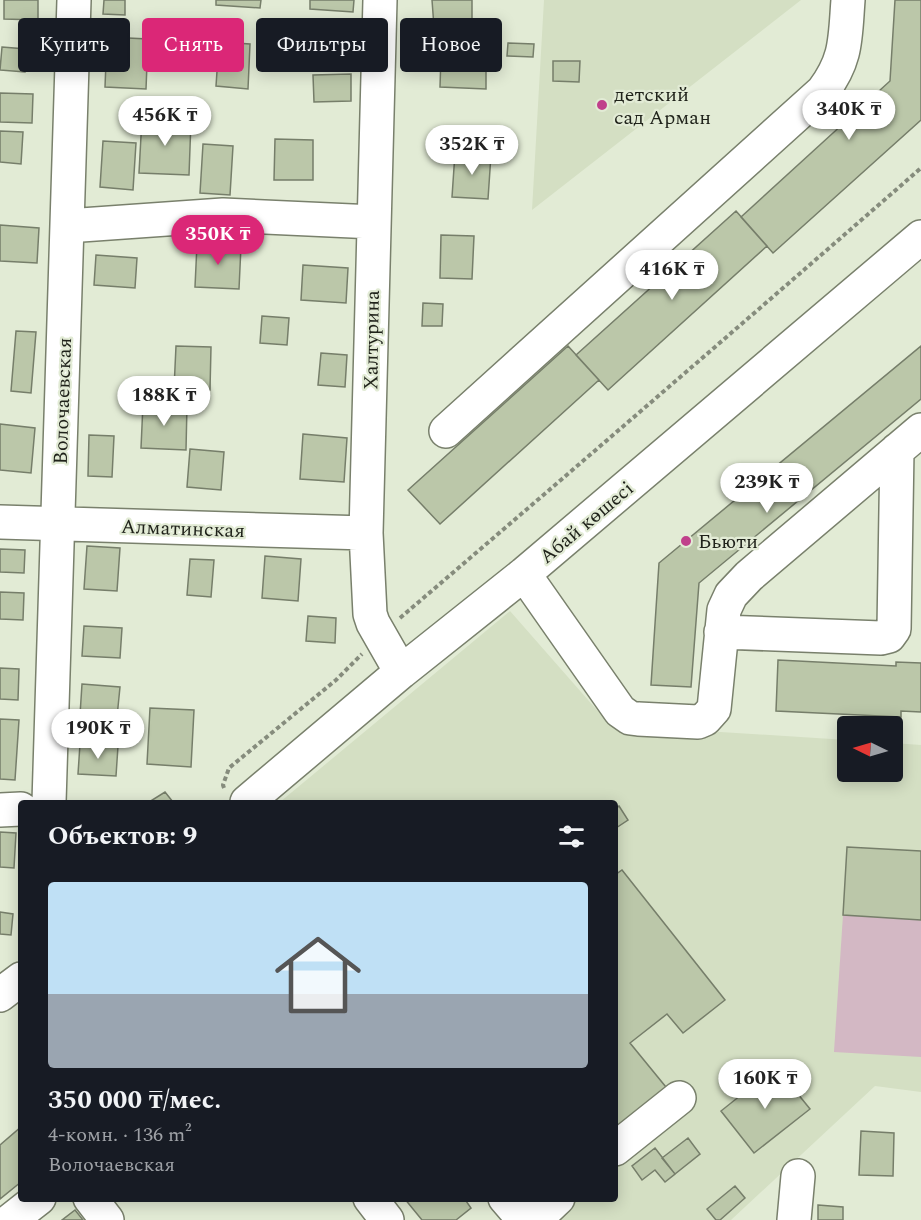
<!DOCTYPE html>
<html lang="ru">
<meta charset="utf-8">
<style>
body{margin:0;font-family:Spectral,serif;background:#242831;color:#f1f3f6;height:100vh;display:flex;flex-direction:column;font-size:22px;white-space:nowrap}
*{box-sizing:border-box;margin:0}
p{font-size:20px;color:#9ea1a6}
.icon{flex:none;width:33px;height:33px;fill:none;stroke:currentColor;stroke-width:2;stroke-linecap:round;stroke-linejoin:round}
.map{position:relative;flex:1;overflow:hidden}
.details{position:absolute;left:18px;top:800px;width:600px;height:402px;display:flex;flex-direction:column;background:#171b24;border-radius:6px;box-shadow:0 3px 15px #0003}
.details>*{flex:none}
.hud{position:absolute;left:18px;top:18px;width:600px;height:54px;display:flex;gap:12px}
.needle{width:39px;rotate:275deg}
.buttons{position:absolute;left:837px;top:716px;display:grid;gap:12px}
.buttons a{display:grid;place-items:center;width:66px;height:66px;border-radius:6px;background:#171b24;box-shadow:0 3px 15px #0003;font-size:30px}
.price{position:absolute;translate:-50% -51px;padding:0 14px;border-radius:21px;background:#fff;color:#222;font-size:20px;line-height:39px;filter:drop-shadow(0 2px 3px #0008)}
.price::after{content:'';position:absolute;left:50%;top:36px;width:18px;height:14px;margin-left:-9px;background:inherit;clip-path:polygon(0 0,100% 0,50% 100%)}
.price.on{background:#db2777;color:#fff}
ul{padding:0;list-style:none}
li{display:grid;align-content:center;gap:12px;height:318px;padding:0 30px}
li span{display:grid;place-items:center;height:186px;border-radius:6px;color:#555}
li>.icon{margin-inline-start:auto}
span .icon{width:108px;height:108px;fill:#fffc;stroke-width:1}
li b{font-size:26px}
h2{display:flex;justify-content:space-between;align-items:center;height:72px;padding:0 30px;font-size:26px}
.chip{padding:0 21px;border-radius:6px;background:#171b24;box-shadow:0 3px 15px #0003;font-size:21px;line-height:54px}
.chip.on{background:#db2777;color:#fff}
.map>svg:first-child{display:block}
</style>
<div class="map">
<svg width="921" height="1220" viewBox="0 0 921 1220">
<rect width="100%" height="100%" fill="#e2ebd5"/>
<path fill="#d4dfc3" d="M544,0h257l-269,210z
M510,611l100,114 237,15 1,31h44l1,-28 28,2v347l-46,-6 -144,134h-201l-17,-21 102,-1v-396h-335z"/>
<path fill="#d3b8c4" d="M843,915l78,5v137l-87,-5z"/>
<path fill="#bbc7a9" stroke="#767e6a" stroke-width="1.5" d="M4,0h34v20l-34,-1z
M104,0h21v15l-22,-1z
M216,0h45l-1,8 -44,-3z
M310,0h44l-1,12 -43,-3z
M432,0h40v23l-38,4z
M895,0h26v120l-148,133 -32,-36 149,-136z
M107,37l41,2 -2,50 -41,-2z
M219,42l31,2 -2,45 -32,-3z
M508,43l26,1 -1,13 -26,-1z
M2,47l24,2 -1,23 -25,-2z
M441,56l45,2v31l-46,-2z
M553,61h27l-1,21 -26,-1z
M351,74v27l-37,1 -1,-27z
M0,93l33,1 -1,29 -32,-1z
M142,118l49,3 -2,54 -50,-2z
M0,131l23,1 -2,32 -21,-2z
M275,139l38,1v40h-39z
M103,141l33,2 -3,47 -33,-3z
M203,144l30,2 -3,49 -30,-2z
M455,153l36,2 -3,44 -36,-2z
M736,211l31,35 -159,144 -32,-35z
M0,225l39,3 -2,35 -37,-2z
M441,235l33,1 -2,43 -32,-1z
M197,244l44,2 -2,43 -44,-2z
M96,255l41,3 -2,30 -41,-3z
M303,265l45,3 -2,35 -45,-3z
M423,303l20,1 -1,22h-20z
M262,316l27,2 -2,27 -27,-2z
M16,331l20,1 -5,61 -20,-2z
M176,346l35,1 -1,43 -36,-1z
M568,346l31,34 -159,144 -32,-34z
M921,346v53l-222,184 -8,104 -40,-2 8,-122z
M321,353l26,2 -2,32 -27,-2z
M143,404l44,1 -1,45 -45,-2z
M0,424l35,4 -4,45 -31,-3z
M303,434l44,4 -3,44 -44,-3z
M89,435l25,1 -2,41 -24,-1z
M190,449l34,3 -3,38 -34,-3z
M87,546l33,2 -3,43 -33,-2z
M0,549l25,1 -1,23 -24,-1z
M265,556l36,3 -3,42 -36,-3z
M190,559l24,1 -3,37 -24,-2z
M0,592l24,1 -1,27 -23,-1z
M308,616l28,2 -1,25 -29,-2z
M84,626l38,2 -2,30 -38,-2z
M778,660l118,6v-4l25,1v49l-20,-1v6l-125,-6z
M0,668l19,1 -1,31 -18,-1z
M82,684l38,3 -3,30 -37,-2z
M150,708l44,2 -3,57 -44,-3z
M0,719l19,1 -4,60 -15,-1z
M80,744l38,2 -2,30 -38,-2z
M165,792l8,10h-24z
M619,806l9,14 -12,8 -1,-20z
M0,832l16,1 -2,35 -14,-1z
M847,847l74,4v69l-78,-5z
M622,870l103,130 -42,33 -16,-19 -37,29 40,49 -55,44v-261z
M0,912l13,2 -2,21 -11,-1z
M776,1067l34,42 -56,44 -33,-42z
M21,1127v55l-21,17v-54z
M861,1131l33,2 -1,43 -34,-1z
M688,1138l12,16 -25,20 -13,-16z
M655,1148l20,26 -10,8 -10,-12 -13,10 -10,-14z
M735,1186l10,12 -25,22h-4l-9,-11z
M404,1198h60l7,10 -15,12h-34z
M818,1205l25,2v13h-25z
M75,1210l8,10h-21z"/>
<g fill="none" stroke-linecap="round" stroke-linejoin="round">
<g stroke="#79806c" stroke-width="36">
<path id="minor" d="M380,0l-14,533 4,81 3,9 28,49
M67,226l156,-11 151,7
M446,431l377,-340c24,-32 22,-52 25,-91
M0,522l366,11
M524,574l96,137 10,7 8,1 60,3 7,-3 9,-10 10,-99 7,-15 18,-19 172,-146
M721,632l160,6 8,-2 5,-7 3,-179
M49,802l25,-802
M247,802l154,-130 123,-98 397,-337
M0,810l21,-1
M0,995l21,-16
M615,1149l64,-51
M90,1198l17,22
M370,1198l17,22
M505,1198l19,22
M11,1220l28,-22
M535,1220l23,-22
M794,1220l4,-44"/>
</g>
<path stroke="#868c7d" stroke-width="4" stroke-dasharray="4.5 3" stroke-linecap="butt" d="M400,618c174,-149 348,-299 521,-450
M224,788l-1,-3 6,-17 107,-88 26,-26"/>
<use href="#minor" stroke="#fff" stroke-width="33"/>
</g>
<g fill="#c0408b" stroke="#e2ebd5" stroke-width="2">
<circle cx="602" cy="105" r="6"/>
<circle cx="686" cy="541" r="6"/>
</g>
<g text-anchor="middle" stroke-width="4.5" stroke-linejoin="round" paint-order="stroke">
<g font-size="20" fill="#1f221a" stroke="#e2ebd5" text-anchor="start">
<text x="614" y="101">детский<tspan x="614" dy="23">сад Арман</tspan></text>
<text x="698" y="548">Бьюти</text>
</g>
<g font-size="20" fill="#1f221a" stroke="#e2ebd5">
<text transform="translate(371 340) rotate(-89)" y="7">Халтурина</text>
<text transform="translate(62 401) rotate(-88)" y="7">Волочаевская</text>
<text transform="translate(586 522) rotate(-40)" y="7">Абай көшесі</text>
<text transform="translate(183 528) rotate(2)" y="7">Алматинская</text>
</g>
</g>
</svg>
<div class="buttons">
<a><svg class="needle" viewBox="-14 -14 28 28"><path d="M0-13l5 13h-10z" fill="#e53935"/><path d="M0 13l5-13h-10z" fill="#9ea1a6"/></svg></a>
</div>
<b class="price" style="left:849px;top:141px">340K ₸</b>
<b class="price" style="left:165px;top:147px">456K ₸</b>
<b class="price" style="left:472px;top:176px">352K ₸</b>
<b class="price on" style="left:218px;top:266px">350K ₸</b>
<b class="price" style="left:672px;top:301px">416K ₸</b>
<b class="price" style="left:164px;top:427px">188K ₸</b>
<b class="price" style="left:767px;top:514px">239K ₸</b>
<b class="price" style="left:98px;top:760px">190K ₸</b>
<b class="price" style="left:765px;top:1110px">160K ₸</b>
<div class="hud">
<a class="chip">Купить</a>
<a class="chip on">Снять</a>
<a class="chip">Фильтры</a>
<a class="chip">Новое</a>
</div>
<section class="details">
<h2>Объектов: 9<svg class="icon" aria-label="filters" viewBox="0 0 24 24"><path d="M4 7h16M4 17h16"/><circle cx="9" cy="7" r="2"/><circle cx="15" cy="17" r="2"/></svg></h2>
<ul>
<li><span style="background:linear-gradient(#bfe0f5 60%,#9aa5b1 0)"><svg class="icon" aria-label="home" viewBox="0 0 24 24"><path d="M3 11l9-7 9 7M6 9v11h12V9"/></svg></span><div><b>350 000 ₸/мес.</b><p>4-комн. · 136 m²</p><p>Волочаевская</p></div></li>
</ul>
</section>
</div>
